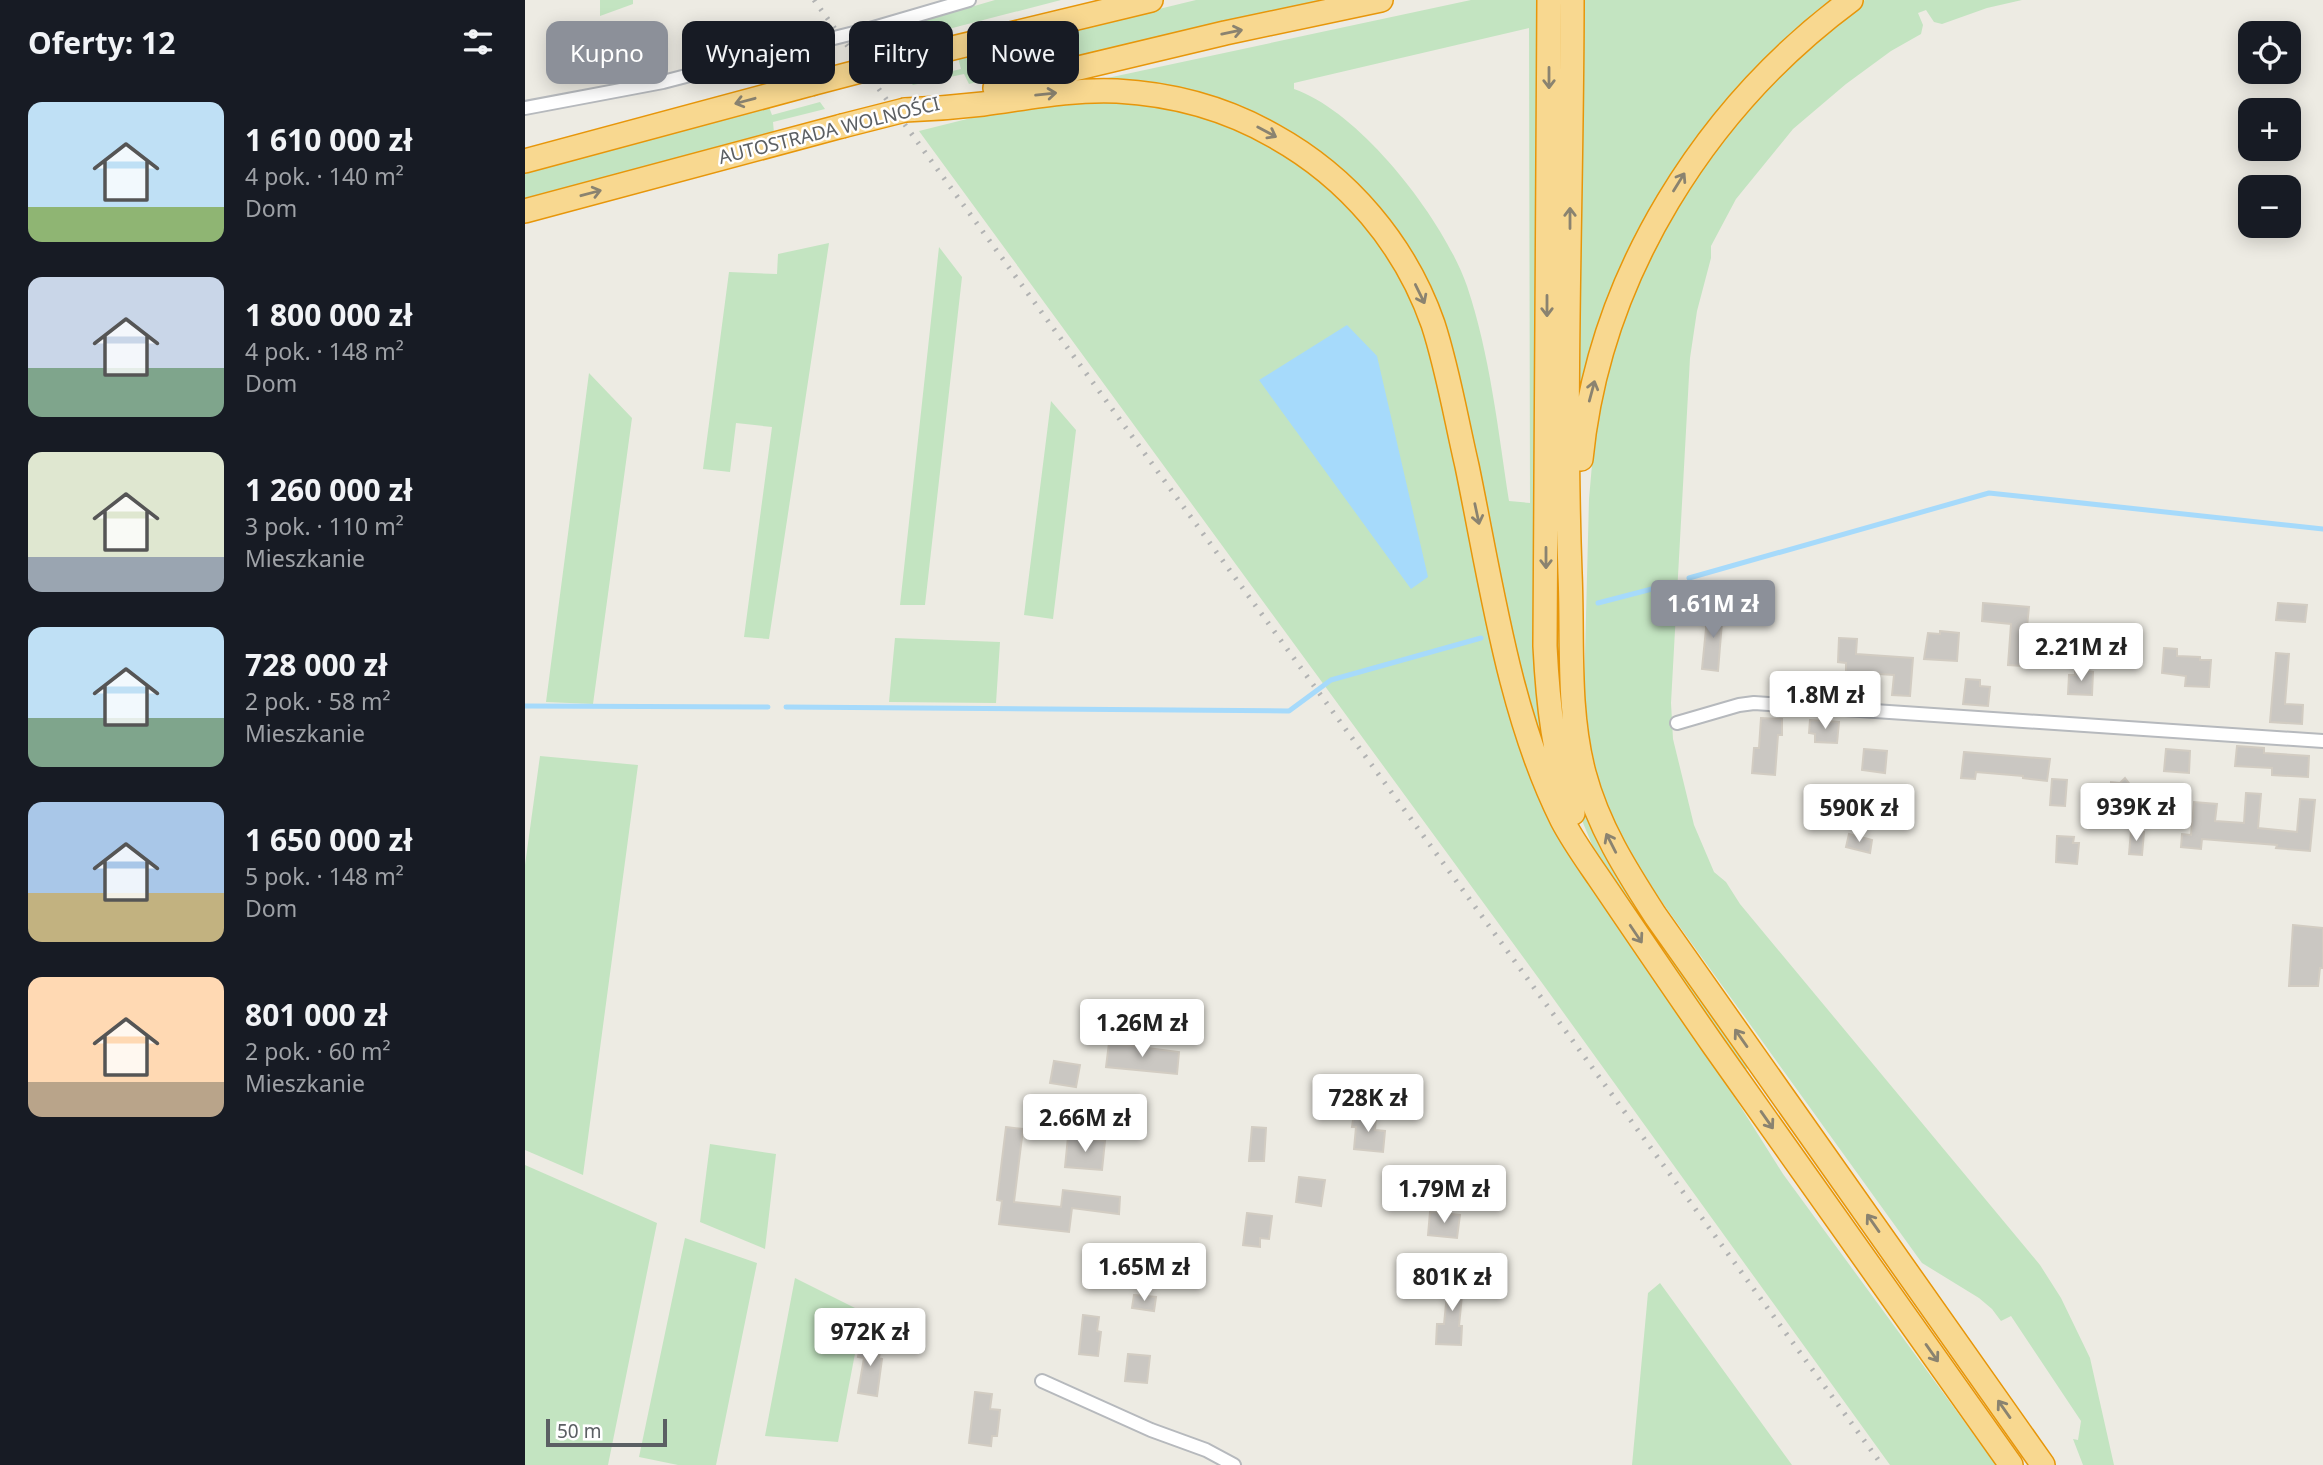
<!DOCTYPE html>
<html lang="pl">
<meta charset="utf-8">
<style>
body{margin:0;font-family:"Noto Sans",sans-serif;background:#20242c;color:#f1f3f6;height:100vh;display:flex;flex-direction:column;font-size:26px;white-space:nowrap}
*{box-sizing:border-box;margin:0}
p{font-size:23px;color:#9ea1a6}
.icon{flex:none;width:38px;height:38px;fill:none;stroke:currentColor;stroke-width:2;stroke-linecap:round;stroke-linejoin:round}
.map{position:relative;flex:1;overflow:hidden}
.side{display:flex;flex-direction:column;background:#171b24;width:525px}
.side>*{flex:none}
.top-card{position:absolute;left:21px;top:21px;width:665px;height:63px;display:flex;gap:14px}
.tools{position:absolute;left:1713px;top:21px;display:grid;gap:14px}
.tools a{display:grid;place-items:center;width:63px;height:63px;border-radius:14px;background:#171b24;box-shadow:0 4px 18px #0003;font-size:35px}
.scale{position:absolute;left:21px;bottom:18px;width:121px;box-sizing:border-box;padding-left:7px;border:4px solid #5b5f63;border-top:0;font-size:19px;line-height:24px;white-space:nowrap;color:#5b5f63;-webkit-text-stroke:5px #fff;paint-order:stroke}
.price{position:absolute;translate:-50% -60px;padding:0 16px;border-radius:7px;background:#fff;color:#222;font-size:23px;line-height:46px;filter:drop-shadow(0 2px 4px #0008)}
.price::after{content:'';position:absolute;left:50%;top:42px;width:21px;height:16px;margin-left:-10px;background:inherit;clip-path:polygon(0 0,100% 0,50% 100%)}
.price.on{background:#8c9099;color:#fff}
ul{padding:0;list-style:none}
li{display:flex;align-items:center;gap:21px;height:175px;padding:0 28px}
li span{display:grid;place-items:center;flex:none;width:196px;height:140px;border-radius:14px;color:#555}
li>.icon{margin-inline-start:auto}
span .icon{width:84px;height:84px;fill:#fffc;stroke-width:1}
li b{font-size:30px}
h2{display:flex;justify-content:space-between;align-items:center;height:84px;padding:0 28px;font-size:30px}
.tag{padding:0 24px;border-radius:14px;background:#171b24;box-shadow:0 4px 18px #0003;font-size:24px;line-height:63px}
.tag.on{background:#8c9099;color:#fff}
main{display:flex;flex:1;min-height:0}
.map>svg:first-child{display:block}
</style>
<main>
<section class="side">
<h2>Oferty: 12<svg class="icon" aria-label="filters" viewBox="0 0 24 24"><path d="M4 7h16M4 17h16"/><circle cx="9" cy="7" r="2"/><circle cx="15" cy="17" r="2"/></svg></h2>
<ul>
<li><span style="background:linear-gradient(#bfe0f5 75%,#8fb573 0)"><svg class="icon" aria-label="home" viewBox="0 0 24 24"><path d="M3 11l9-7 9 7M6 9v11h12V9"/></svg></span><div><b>1 610 000 zł</b><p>4 pok. · 140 m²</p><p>Dom</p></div></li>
<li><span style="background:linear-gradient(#c9d6e8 65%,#7fa58c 0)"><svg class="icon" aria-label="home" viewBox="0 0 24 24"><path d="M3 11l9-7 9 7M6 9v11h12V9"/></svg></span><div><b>1 800 000 zł</b><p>4 pok. · 148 m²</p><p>Dom</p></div></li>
<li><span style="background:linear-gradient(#dfe7d0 75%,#9aa5b1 0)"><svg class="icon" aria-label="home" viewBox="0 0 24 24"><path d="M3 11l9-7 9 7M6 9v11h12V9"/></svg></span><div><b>1 260 000 zł</b><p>3 pok. · 110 m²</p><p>Mieszkanie</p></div></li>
<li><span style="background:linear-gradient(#bfe0f5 65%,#7fa58c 0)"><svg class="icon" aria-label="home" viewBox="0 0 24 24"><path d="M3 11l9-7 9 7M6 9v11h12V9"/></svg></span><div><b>728 000 zł</b><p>2 pok. · 58 m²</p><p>Mieszkanie</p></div></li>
<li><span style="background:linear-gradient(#a9c7e8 65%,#c2b280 0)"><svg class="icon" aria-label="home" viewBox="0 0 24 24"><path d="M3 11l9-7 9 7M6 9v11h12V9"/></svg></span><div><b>1 650 000 zł</b><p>5 pok. · 148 m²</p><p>Dom</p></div></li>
<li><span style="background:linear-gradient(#ffd9b3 75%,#b9a48a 0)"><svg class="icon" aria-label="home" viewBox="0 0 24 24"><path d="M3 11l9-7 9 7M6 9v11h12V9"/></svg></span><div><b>801 000 zł</b><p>2 pok. · 60 m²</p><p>Mieszkanie</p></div></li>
</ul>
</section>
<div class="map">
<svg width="1798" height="1465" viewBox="0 0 1798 1465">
<rect width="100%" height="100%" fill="#edebe3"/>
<path fill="#c3e4c1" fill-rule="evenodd" d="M75,0h33v4l-33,12z
M470,0h66l-178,46 -8,-11z
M671,0h135l-165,35 -197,49 -5,-10 -51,11 -4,-4 52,-12 -3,-11z
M946,0h71l11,763 -18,-25 -88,-405 -110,-167 -32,-24 -70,-37 -39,-13 -34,-7 -64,-5zM1004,28l1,474v1l-21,-2c-11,-72 -19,-146 -42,-215 -23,-66 -106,-174 -173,-197v-6z
M1031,0h7l5,747 183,318 -7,6 -134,-195 -17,-29 -12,-29 -26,-114z
M1053,0h262l-135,131 -130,286z
M1340,0h157l-35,8 -45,16 -8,-2 -8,-12 -8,3 5,12 -2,9 -30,17 -45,33 -53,45 -57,70 -25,47v12l-14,53 -7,47 -19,345 2,36 21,86 20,47 12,10 14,22 300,361 21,33 29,60 24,107h-31l-10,-26 5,1 3,-19 -70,-105 -10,5 -9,-12 -13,-11 -57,-35 -263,-365 -40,-63 -20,-51 -9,-44 -6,-47 5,-194 6,-69 9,-47 20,-67 22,-51 33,-63 67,-97 95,-88z
M578,100l75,8 79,27 44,27 43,36 46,57 23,46 17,46 130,485 44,74 99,141 80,127 213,291h-106l-345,-478 -626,-856 80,-20z
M295,102l5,7 -52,13 1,11 -249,68v-30l244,-64 3,8z
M304,243l-60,396 -25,-2 28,-210 -36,-4 -6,49 -27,-3 26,-197 48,2 1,-20z
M414,247l23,30 -37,328h-25z
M64,373l43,45 -39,286 -47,-2z
M526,401l25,29 -23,189 -29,-4z
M370,638l105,4 -4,61 -107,-1z
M15,756l98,9 -55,410 -58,-25v-285z
M185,1144l66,10 -11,95 -65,-27z
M0,1165l132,58 -49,242h-83z
M160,1238l72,25 -41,202h-38l-39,-8z
M270,1278l68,34 -25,130 -73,-6z
M1135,1283l132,182h-160l16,-172z"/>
<path fill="#a6dafb" d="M822,325l30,31 51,221 -17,12 -152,-209z"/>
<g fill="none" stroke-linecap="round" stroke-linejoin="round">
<path stroke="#a6dafb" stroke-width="5" d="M1164,578l300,-85 334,36
M1073,603l77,-20
M0,706l243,1
M261,707l503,4 42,-31 150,-42"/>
</g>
<path fill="#cac7c2" stroke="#d2ccc2" stroke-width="2" d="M1458,603l46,4 -6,59 -15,-1 3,-41 -29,-3z
M1753,603l29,2 -2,17 -29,-2z
M1183,609l15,1 -5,61 -16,-2z
M1415,631l19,2 -2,28 -33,-2 4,-26 12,1z
M1314,638l18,1 -1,15 57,4 -3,38 -18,-1 2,-20 -48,-3v-9l-8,-1z
M1639,648l13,1v7l23,1v3h11l-2,27 -24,-1 1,-10 -24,-3z
M1751,653l13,1 -4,50 18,1 -1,19 -32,-2z
M1550,670l18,2 -1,23 -24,-1 1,-19h6z
M1441,679l14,1v6l10,1 -2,19 -25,-2z
M1236,718l21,1v16h-4l-3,40 -23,-2 2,-25h5z
M1285,720l29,2 -2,21 -22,-1v-8l-6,-1z
M1712,746l27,2v5l45,3 -1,21 -36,-2v-7l-37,-2z
M1339,749l23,2 -2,22 -23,-3z
M1641,749l24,2 -1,22 -25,-2z
M1439,752l86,7 -3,22 -24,-3v-2l-47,-4 -1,7 -14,-1z
M1600,778l10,13 -1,13 -24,-2 1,-20 9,1z
M1527,779l15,1 -2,26 -15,-1z
M1721,793l15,1 -3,34 39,4 3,-33 15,1 -5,51 -34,-3 1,-3 -75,-6 -1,10 -20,-2 1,-13 9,1 3,-33 23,2 -2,17 29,2z
M1606,831l13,1 -2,23 -13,-1z
M1324,834l23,6 -2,13 -24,-6z
M1532,836l17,1 -1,6h6l-2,21 -21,-2z
M1768,925l30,3v40h-3l-2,18h-29z
M584,1043l70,9 -2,22 -71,-7z
M529,1061l26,4 -4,22 -26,-4z
M829,1113l22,3 -1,14 10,1 -2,21 -29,-3 2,-22h-4z
M481,1127l17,2 -9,73 47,5 2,-17 57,7 -1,17 -47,-6 -3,24 -70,-8 3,-23 -5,-1z
M727,1127l14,1 -2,33h-15z
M543,1137l37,4 -3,29 -37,-3z
M774,1177l26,3 -4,26 -25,-4z
M905,1212l30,3 -3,23 -29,-3z
M722,1213l25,3 -3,23 -9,-1v9l-17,-2z
M924,1274l15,1 -5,51h3l-1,19 -25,-1 1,-20h7z
M609,1295l22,2 -2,14 -22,-3z
M558,1315l16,2 -2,14 4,1 -3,24 -19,-2z
M336,1341l20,3 -2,14 3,1 -5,37 -19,-3 6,-35 -6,-1z
M603,1354l22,2 -3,27 -22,-2z
M450,1392l17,2 -2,15 10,1 -3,26h-5l-1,10 -22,-3z"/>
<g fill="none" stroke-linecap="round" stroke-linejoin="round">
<g stroke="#b6b9bd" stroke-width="16">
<path id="street" d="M345,29l99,-29
M0,108l138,-26 123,-32
M1152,723l62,-18 15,-2 569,38
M517,1381l109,49 55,20 28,15"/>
</g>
<g stroke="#e7960a" stroke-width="26">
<path id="highway" d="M1024,0l-4,646c3,60 9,110 28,167
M1047,0c0,191 -9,382 -2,573 3,67 -3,135 14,200 14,53 42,97 71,142l388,550
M370,62l256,-62
M470,88l230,-55 156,-33
M380,110c26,-1 52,-3 78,-6 45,-6 88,-15 134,-13 55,3 110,18 157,45 74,41 131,108 159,188 15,46 23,95 34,142 24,116 42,248 95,354 11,21 24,39 37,58 38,56 76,112 115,168 98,140 198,279 297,419
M0,161l286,-77
M0,211l317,-85
M1056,459c18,-183 124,-351 270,-459"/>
</g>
<use href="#street" stroke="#fff" stroke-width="12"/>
<use href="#highway" stroke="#f8d890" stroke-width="23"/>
<path stroke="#b2b3b3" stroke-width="5" stroke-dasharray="2 9" stroke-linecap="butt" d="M289,0l1068,1465"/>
<g stroke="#b6b9bd" stroke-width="16" stroke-linecap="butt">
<path id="street-bridge" d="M261,50l84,-21"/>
</g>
<g stroke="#e7960a" stroke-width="26" stroke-linecap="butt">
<path id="highway-bridge" d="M286,84l84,-22
M317,126l63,-16"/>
</g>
<use href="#street-bridge" stroke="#fff" stroke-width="12"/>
<use href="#highway-bridge" stroke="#f8d890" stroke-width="23"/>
</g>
<defs><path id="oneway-shaft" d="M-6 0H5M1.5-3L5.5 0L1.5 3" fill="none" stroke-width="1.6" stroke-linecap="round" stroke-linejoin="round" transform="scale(1.75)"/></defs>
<g stroke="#8a8370">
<use href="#oneway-shaft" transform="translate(707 32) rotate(-12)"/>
<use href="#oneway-shaft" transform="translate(1024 78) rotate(90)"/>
<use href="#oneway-shaft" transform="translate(521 94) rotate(-6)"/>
<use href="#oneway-shaft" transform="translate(220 101) rotate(165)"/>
<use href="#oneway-shaft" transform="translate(742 132) rotate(28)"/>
<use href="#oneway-shaft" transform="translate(1154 182) rotate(-58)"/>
<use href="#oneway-shaft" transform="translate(66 193) rotate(-15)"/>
<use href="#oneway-shaft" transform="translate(1045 218) rotate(-90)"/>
<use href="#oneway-shaft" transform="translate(895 294) rotate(64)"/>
<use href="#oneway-shaft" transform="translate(1022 306) rotate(90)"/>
<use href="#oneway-shaft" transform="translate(1067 391) rotate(-75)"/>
<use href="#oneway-shaft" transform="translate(952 514) rotate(78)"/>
<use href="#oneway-shaft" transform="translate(1021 558) rotate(90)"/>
<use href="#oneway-shaft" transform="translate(1086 843) rotate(-117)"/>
<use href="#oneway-shaft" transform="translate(1111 934) rotate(56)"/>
<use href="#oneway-shaft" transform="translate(1216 1038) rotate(-125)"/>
<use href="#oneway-shaft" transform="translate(1242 1120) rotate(55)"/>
<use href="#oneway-shaft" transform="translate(1348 1223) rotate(-125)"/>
<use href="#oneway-shaft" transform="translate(1407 1353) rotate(55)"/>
<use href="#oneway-shaft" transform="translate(1479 1409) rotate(-125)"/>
</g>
<g text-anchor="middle" stroke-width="5" stroke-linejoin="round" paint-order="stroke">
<g font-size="19" fill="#5b5f63" stroke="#fff">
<text transform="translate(304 130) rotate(-14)" y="7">AUTOSTRADA WOLNOŚCI</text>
</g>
</g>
</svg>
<div class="tools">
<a><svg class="icon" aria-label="locate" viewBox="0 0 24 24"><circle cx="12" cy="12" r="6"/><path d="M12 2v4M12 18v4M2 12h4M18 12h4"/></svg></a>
<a>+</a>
<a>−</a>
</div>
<div class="scale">50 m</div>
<b class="price on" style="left:1188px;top:640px">1.61M zł</b>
<b class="price" style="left:1556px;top:683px">2.21M zł</b>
<b class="price" style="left:1300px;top:731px">1.8M zł</b>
<b class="price" style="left:1611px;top:843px">939K zł</b>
<b class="price" style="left:1334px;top:844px">590K zł</b>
<b class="price" style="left:617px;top:1059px">1.26M zł</b>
<b class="price" style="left:843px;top:1134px">728K zł</b>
<b class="price" style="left:560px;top:1154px">2.66M zł</b>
<b class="price" style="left:919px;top:1225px">1.79M zł</b>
<b class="price" style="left:619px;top:1303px">1.65M zł</b>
<b class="price" style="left:927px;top:1313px">801K zł</b>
<b class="price" style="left:345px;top:1368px">972K zł</b>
<div class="top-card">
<a class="tag on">Kupno</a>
<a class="tag">Wynajem</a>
<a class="tag">Filtry</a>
<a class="tag">Nowe</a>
</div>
</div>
</main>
